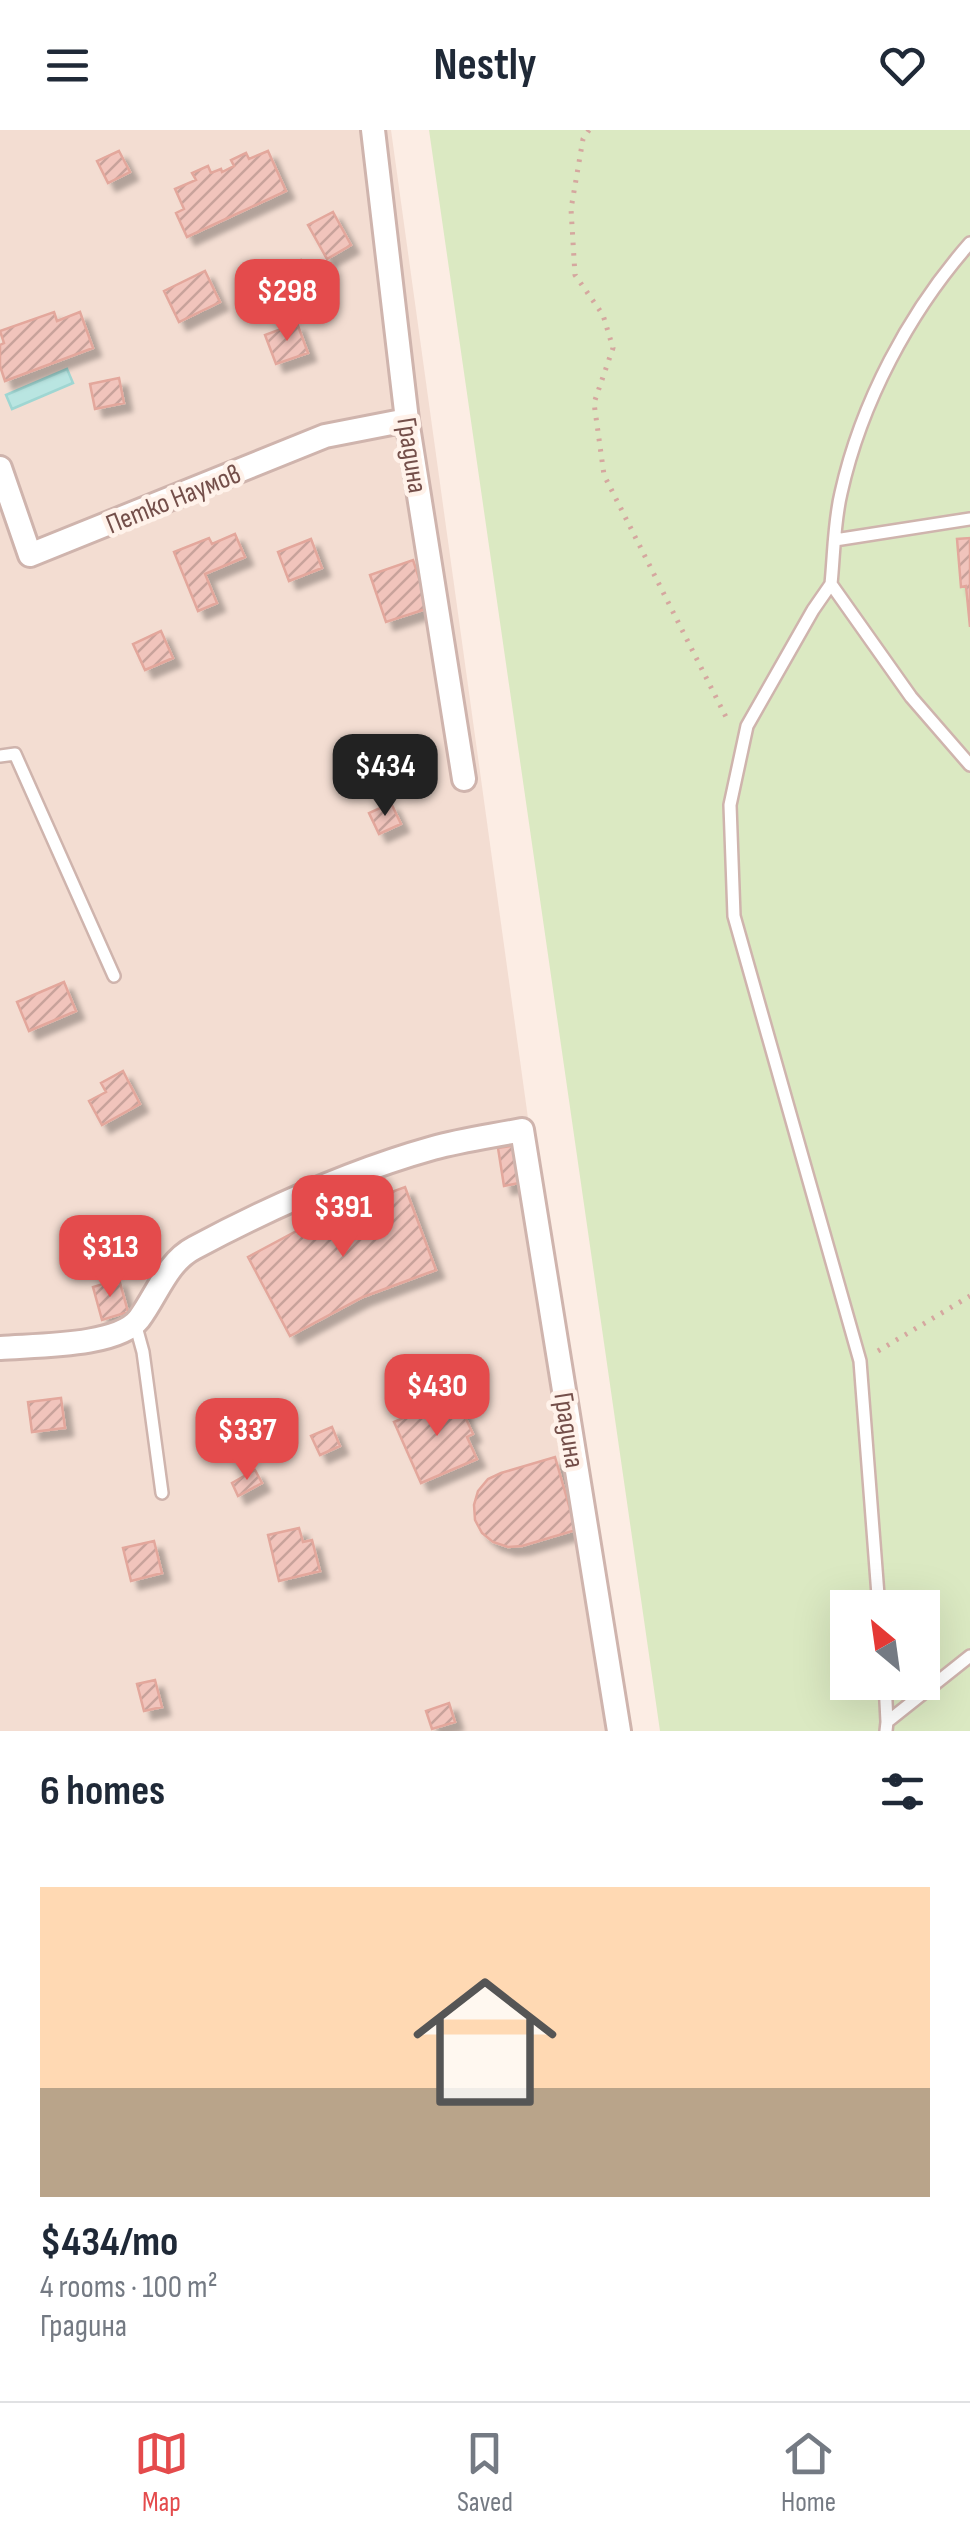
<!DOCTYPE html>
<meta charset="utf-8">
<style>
body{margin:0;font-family:"Sofia Sans Condensed",sans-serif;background:#f2f2f3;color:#1f2937;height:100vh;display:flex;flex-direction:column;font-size:38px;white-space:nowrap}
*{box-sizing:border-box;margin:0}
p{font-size:32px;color:#747a83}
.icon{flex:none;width:55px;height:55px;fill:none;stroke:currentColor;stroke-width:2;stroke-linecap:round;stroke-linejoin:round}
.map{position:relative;height:1601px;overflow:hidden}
.panel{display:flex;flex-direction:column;background:#fff;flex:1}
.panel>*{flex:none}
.needle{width:65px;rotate:331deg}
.fabs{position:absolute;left:830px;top:1460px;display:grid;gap:20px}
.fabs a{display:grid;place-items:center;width:110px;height:110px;border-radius:0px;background:#fff;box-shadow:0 10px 40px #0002;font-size:50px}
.price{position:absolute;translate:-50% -85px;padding:0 22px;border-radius:20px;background:#e44b4c;color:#fff;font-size:32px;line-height:65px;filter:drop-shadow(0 2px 5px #0008)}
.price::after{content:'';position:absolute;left:50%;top:60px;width:30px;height:22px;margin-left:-15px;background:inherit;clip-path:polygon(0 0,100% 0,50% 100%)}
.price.active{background:#222;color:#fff}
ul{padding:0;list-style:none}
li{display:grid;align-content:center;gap:20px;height:530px;padding:0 40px}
li span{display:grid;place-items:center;height:310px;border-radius:0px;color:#555}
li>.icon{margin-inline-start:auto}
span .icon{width:180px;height:180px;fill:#fffc;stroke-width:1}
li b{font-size:42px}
h2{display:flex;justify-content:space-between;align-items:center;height:120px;padding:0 40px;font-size:42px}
header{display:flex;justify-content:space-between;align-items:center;height:130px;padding:0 40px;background:#fff;font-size:45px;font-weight:700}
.menu{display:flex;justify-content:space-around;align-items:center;height:140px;border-top:2px solid #e0e1e3;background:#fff;font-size:28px;color:#747a83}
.menu a{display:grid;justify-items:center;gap:5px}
.menu .active{color:#e44b4c}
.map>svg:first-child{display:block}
</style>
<header><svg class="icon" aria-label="menu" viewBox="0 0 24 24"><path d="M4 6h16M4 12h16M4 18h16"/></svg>Nestly<svg class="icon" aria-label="heart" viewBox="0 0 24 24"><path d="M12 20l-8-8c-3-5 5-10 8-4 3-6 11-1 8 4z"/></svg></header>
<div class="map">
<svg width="970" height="1601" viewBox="0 0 970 1601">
<defs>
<pattern id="water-ripples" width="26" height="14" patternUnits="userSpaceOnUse" patternTransform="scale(2.5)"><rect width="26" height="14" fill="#b9e5e1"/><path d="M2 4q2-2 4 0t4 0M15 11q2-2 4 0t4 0" fill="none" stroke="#9bbcb8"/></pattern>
<pattern id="building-hatch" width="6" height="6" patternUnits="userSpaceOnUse" patternTransform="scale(2.5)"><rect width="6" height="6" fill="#f1c4bc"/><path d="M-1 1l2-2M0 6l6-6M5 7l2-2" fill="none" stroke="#c8a29b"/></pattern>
<filter id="shadow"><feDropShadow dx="8" dy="8" stdDeviation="2.5" flood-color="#0004"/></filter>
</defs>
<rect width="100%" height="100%" fill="#fcede4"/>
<path fill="#f3ddd2" d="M0,0h391l222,1601h-613z"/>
<path fill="#dbe9c2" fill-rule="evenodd" d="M429,0h541v1601h-310zM848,1478h74v74h-74z"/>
<path fill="url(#water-ripples)" stroke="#9fd6d2" stroke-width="2.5" d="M67,239l6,14 -61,26 -6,-14z"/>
<path fill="url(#building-hatch)" stroke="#e3a79c" stroke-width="2.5" filter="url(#shadow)" d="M119,21l11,21 -22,11 -11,-22z
M268,21l18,40 -99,46 -11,-24 8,-4 -9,-20 21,-9 -4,-7 16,-7 3,7 10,-4 1,3 12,-6 -3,-6 15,-7 3,6z
M333,82l18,33 -24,14 -19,-34z
M301,130l10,19 -21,11 -10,-19z
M205,141l15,31 -41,20 -15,-31z
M54,182l3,9 23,-9 13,36 -88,33 -5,-15v-21l4,-2 -4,-12z
M297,193l11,30 -32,11 -11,-29z
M119,248l5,25 -29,6 -5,-25z
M235,404l10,23 -40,17 12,29 -19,8 -24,-59 35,-14 3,6z
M970,408v89l-4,-41 -5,1 -4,-48z
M311,409l11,29 -33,13 -11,-29z
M413,430l16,48 -43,14 -16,-47z
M161,501l12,27 -28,12 -12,-26z
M391,673l10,21 -22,10 -10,-21z
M64,852l12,29 -47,20 -12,-29z
M123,941l17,33 -38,21 -13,-24 17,-9 -5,-9z
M517,1015l7,37 -20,4 -6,-38z
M405,1057l31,83 -73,27 -73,39 -42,-79 73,-39z
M119,1149l9,33 -26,8 -9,-33z
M455,1265l18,39 -6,3 10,22 -56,24 -27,-61z
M61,1268l4,30 -33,4 -4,-30z
M332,1297l8,19 -20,9 -9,-19z
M555,1327l21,73 -54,16 -14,1 -15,-5 -11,-9 -7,-13 -1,-15 4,-14 10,-12 13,-6z
M255,1340l7,13 -24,13 -6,-13z
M299,1398l4,14 9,-2 8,31 -41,10 -11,-46z
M154,1411l8,32 -31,8 -8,-33z
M155,1550l7,27 -18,4 -7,-27z
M449,1573l6,19 -23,7 -6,-18z"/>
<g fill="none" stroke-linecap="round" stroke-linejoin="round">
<g stroke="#cfb4ad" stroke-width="16">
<path id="service" d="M970,113c-61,69 -109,160 -129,250 -7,29 -7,61 -10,91l80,113 59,68
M835,410l135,-21
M831,454l-18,26 -66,116 -17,79 4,111 126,445 19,247
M0,626l15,-2 99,222
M135,1193l8,29 19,141
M885,1552l2,40
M886,1601l1,-9 83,-66"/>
</g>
<g stroke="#cfb4ad" stroke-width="28">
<path id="minor" d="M373,0l34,290 57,359
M0,338l30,87 295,-119 82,-16
M0,1218c34,-3 117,-1 139,-29 18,-24 28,-57 55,-71 75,-40 157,-77 239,-100 29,-8 59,-12 89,-18l97,601"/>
</g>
<path stroke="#d5a79f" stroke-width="5" stroke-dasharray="2.5 8" stroke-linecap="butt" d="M589,0l-6,9 -12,70 4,66 28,40 10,33 -19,55 10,72 125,248
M878,1221l92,-55"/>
<use href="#service" stroke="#fff" stroke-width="11"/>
<use href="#minor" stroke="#fff" stroke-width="22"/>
</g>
<g text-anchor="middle" stroke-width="9" stroke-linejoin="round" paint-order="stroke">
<g font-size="28" fill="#744f4a" stroke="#fff2ea">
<text transform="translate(413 325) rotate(81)" y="10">Градина</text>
<text transform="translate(173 368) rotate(-22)" y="10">Петко Наумов</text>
<text transform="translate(570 1300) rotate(81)" y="10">Градина</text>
</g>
</g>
</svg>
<div class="fabs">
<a><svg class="needle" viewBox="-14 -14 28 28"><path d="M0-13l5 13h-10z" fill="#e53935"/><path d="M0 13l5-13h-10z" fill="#747a83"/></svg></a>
</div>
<b class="price" style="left:287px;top:214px">$298</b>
<b class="price active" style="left:385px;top:689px">$434</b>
<b class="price" style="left:343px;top:1130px">$391</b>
<b class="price" style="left:110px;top:1170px">$313</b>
<b class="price" style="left:437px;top:1309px">$430</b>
<b class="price" style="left:247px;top:1353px">$337</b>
</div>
<section class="panel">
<h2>6 homes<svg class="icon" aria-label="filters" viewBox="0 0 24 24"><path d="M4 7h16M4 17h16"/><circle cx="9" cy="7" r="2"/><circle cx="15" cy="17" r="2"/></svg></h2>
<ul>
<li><span style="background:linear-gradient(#ffd9b3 65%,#b9a48a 0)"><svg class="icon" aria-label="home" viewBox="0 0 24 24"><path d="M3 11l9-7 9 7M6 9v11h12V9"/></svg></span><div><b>$434/mo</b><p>4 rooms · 100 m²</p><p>Градина</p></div></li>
</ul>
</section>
<nav class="menu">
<a class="active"><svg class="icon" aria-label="map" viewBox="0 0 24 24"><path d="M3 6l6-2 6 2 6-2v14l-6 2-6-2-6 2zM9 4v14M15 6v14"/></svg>Map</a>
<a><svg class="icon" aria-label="saved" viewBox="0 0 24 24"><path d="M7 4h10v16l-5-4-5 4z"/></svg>Saved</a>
<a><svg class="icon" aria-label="home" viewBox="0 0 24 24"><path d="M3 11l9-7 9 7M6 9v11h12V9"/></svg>Home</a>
</nav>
